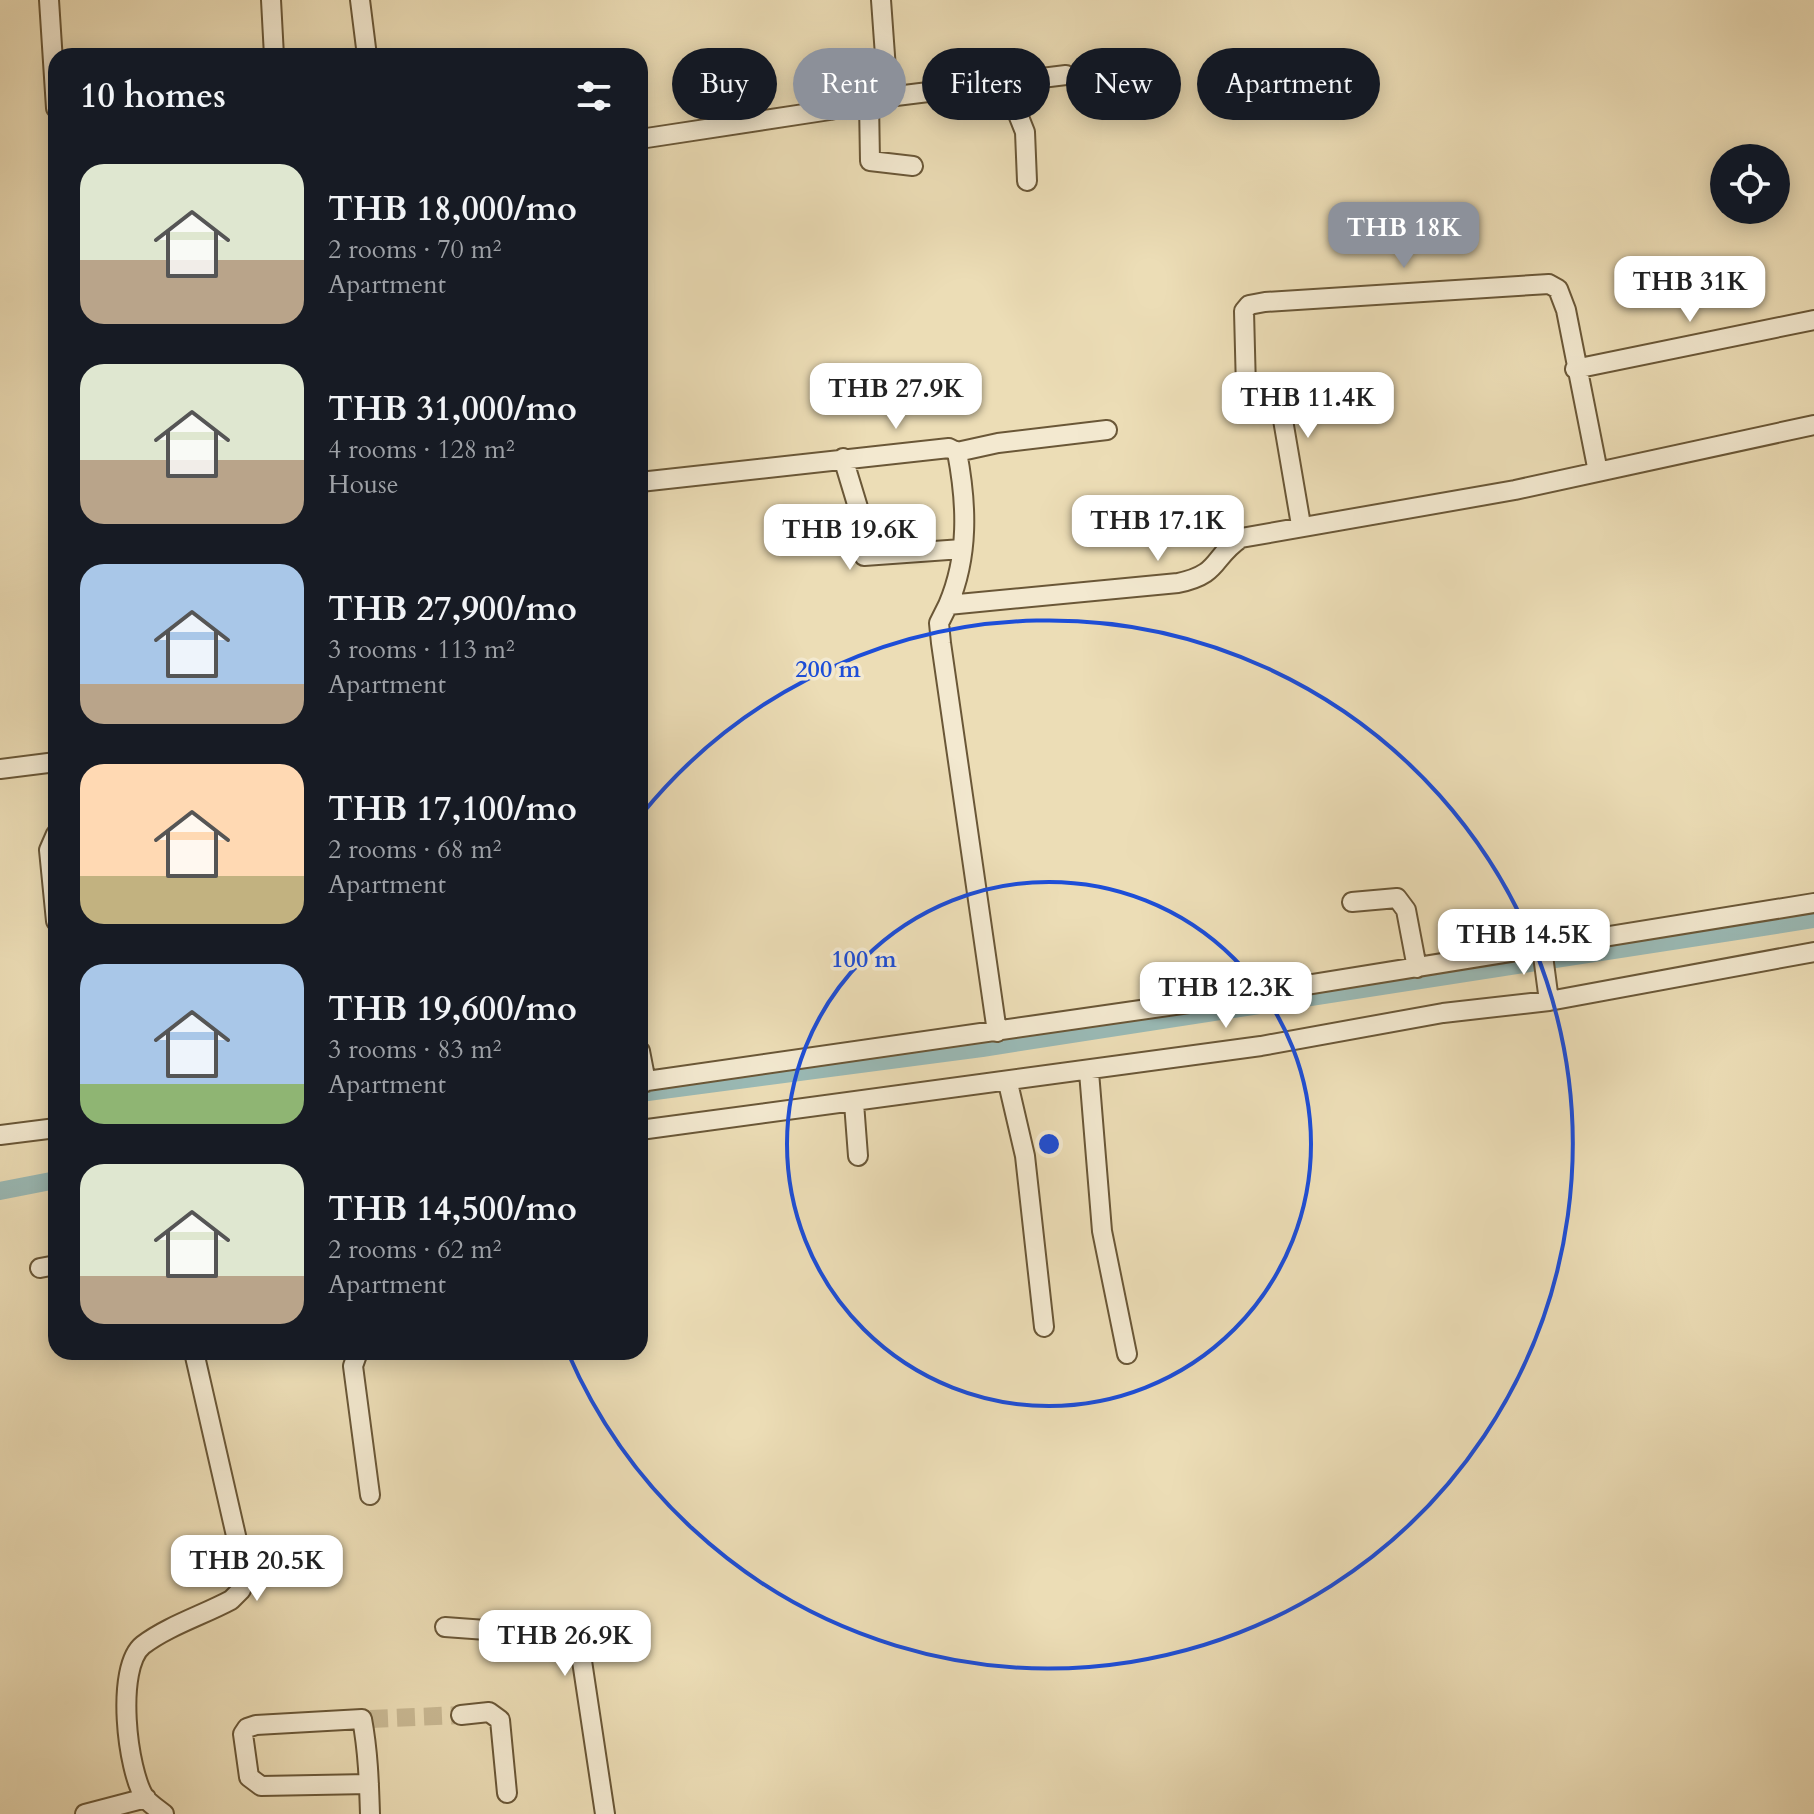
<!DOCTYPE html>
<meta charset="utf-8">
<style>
body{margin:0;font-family:Cardo,serif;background:#242831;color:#f1f3f6;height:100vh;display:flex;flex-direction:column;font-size:30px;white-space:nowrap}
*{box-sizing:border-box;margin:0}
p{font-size:26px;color:#9ea1a6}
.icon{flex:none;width:44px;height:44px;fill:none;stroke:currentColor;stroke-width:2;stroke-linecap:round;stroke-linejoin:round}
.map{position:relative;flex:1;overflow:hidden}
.panel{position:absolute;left:48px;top:48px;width:600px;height:1312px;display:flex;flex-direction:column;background:#171b24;border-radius:24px;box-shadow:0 4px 20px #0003}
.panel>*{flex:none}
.banner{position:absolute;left:672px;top:48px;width:760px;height:72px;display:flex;gap:16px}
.tools{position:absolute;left:1710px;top:144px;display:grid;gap:16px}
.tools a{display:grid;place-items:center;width:80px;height:80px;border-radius:50%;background:#171b24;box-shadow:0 4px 20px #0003;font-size:40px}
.price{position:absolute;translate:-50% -68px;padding:0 18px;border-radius:16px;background:#fff;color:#222;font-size:26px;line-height:52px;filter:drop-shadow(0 2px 4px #0008)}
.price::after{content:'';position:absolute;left:50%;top:48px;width:24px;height:18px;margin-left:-12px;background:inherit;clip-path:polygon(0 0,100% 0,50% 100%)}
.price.on{background:#8c9099;color:#fff}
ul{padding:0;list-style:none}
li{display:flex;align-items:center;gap:24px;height:200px;padding:0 32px}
li span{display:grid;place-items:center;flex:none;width:224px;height:160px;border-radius:24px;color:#555}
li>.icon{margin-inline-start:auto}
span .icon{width:96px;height:96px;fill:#fffc;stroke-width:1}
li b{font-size:34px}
h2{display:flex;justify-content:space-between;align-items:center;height:96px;padding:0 32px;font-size:34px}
.pill{padding:0 28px;border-radius:36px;background:#171b24;box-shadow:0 4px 20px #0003;font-size:28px;line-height:72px}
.pill.on{background:#8c9099;color:#fff}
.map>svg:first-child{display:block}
</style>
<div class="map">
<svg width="1814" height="1814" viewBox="0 0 1814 1814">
<rect width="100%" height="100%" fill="#ecddb6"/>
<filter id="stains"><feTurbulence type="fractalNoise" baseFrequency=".0025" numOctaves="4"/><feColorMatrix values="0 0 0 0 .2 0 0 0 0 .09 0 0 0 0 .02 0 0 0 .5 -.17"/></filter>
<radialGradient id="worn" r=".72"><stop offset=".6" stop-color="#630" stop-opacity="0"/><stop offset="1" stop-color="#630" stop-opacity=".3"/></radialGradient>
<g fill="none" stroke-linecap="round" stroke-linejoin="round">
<path stroke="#9abab6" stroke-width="18" d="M640,1093l342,-45 832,-129
M0,1191l56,-11"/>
<path stroke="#c9b994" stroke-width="18" stroke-dasharray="18 9" stroke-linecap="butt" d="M370,1719l91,-4"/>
<g stroke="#6a5737" stroke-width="22">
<path id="minor" d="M49,0l7,108
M271,0l3,56
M360,0l7,56
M881,0l7,97
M1005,82l20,50 2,49
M869,102l1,59 43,5
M640,139l190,-29 58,-13 178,-22
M1575,369l239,-49
M957,452l41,-9 109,-13
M843,458l17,56 4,42 98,-7
M640,482l309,-34 8,4c10,52 12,104 -9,153
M1301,525l-19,-111 -31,-16 -5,-9 -2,-78 5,-6 16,-3 284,-18 9,5 8,21 32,162
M0,769l56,-7
M56,834l-7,16 7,71
M1352,902l45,-4 9,12 11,58
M1542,948l7,53
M997,1032l-56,-389 -2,-20 9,-18 230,-22c43,-9 33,-25 63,-45l274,-48 299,-65
M640,1051l6,31
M1089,1072l13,159 25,123
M640,1082l598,-86 576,-93
M1008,1083l17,73 19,171
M854,1103l4,53
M640,1130l621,-84 182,-33 106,-12 265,-49
M0,1135l56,-7
M40,1268l16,-3
M358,1352l-5,14 17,129
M445,1627l111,8 23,6 26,173
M461,1715l28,-3 11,8 7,73
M369,1784l-108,2 -12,-9 -6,-43 4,-6 9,-3 106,-6c6,32 7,63 8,95
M85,1814l61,-16
M164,1814c-6,-5 -14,-10 -19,-16 -18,-27 -30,-131 -2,-153 25,-19 60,-30 88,-45l10,-10 4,-15 -51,-223"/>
</g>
<use href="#minor" stroke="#f3e9d0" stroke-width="18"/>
</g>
<g fill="none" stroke="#1d4ed8" stroke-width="4">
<circle cx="1049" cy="1144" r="262"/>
<path d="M642 814A524 524 0 1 1 568 1353"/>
</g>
<circle cx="1049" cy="1144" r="12" fill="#1d4ed8" stroke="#f3e9d0" stroke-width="4"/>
<g font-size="24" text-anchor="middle" font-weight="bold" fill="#1d4ed8" stroke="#f3e9d0" stroke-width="7" stroke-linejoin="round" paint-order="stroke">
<text x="828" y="677">200 m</text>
<text x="864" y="967">100 m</text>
</g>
<rect width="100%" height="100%" filter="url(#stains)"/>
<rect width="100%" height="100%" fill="url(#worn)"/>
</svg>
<div class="tools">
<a><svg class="icon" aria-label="locate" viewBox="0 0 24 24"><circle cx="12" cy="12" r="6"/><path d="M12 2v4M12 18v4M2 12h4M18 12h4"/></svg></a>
</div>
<b class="price on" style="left:1404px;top:270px">THB 18K</b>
<b class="price" style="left:1690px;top:324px">THB 31K</b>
<b class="price" style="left:896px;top:431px">THB 27.9K</b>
<b class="price" style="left:1308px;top:440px">THB 11.4K</b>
<b class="price" style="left:1158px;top:563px">THB 17.1K</b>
<b class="price" style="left:850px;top:572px">THB 19.6K</b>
<b class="price" style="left:1524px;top:977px">THB 14.5K</b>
<b class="price" style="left:1226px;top:1030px">THB 12.3K</b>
<b class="price" style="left:257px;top:1603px">THB 20.5K</b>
<b class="price" style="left:565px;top:1678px">THB 26.9K</b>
<div class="banner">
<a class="pill">Buy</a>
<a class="pill on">Rent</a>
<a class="pill">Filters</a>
<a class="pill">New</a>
<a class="pill">Apartment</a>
</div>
<section class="panel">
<h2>10 homes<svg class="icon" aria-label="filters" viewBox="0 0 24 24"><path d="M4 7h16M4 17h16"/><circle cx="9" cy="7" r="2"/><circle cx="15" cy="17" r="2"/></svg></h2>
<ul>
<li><span style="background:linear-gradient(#dfe7d0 60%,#b9a48a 0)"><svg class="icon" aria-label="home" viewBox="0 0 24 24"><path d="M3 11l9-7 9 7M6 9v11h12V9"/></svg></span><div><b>THB 18,000/mo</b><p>2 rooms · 70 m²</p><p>Apartment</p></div></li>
<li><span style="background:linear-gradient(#dfe7d0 60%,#b9a48a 0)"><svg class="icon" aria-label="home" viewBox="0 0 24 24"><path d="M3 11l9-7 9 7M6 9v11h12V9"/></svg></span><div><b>THB 31,000/mo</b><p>4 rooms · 128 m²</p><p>House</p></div></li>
<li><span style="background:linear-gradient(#a9c7e8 75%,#b9a48a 0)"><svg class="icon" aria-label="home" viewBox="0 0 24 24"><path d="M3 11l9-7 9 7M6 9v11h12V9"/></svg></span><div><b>THB 27,900/mo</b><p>3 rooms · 113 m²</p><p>Apartment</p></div></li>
<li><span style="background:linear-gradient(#ffd9b3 70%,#c2b280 0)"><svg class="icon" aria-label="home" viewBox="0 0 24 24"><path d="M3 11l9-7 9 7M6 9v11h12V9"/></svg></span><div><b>THB 17,100/mo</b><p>2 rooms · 68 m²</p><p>Apartment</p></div></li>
<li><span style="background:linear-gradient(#a9c7e8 75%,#8fb573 0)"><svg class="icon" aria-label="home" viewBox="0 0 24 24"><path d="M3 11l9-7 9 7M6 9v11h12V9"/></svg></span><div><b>THB 19,600/mo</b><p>3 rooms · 83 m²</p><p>Apartment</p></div></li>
<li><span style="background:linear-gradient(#dfe7d0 70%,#b9a48a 0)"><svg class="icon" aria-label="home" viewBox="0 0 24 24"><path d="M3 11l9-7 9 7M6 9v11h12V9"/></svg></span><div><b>THB 14,500/mo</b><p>2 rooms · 62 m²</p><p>Apartment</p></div></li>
</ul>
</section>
</div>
